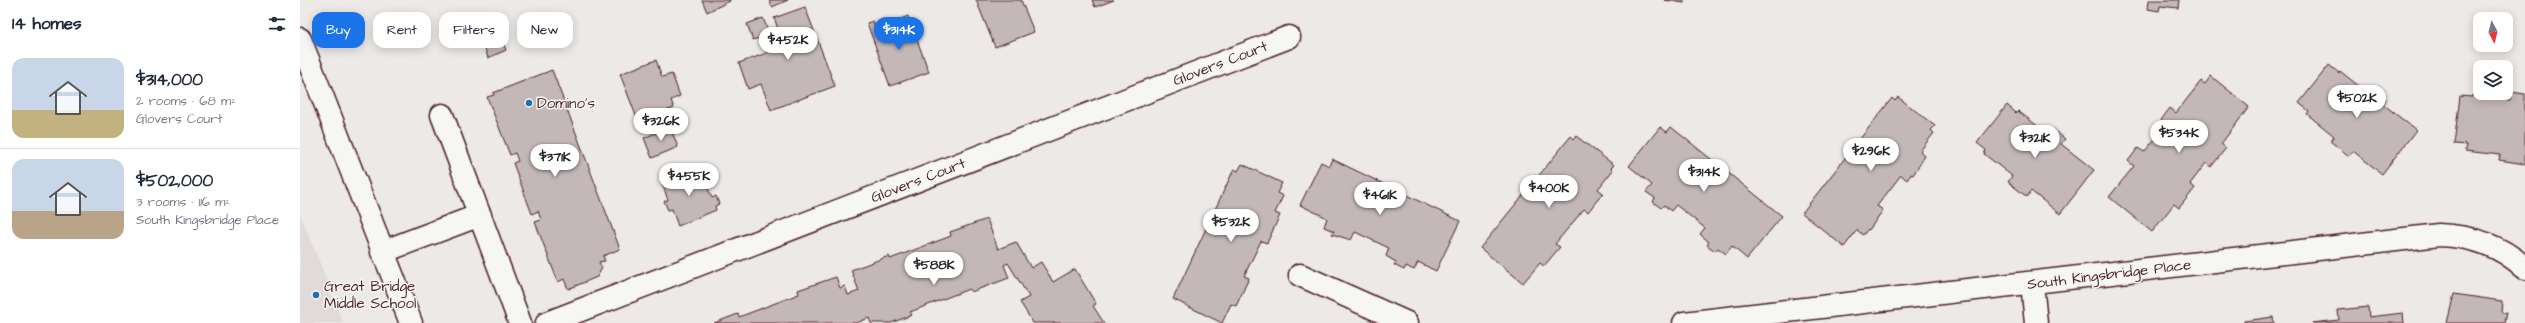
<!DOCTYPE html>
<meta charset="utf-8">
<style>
body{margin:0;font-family:"Architects Daughter",sans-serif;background:#f6f6f7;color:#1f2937;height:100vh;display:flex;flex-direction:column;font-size:15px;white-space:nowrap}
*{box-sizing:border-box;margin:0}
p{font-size:13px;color:#747a83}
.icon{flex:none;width:22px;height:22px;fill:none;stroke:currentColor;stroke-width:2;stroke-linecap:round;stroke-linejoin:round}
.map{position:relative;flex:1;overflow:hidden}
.side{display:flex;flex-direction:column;background:#fff;width:300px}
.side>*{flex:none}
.guide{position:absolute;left:12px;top:12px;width:380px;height:36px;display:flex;gap:8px}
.needle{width:26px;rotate:173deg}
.buttons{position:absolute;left:2173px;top:12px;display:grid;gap:8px}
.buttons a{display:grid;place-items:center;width:40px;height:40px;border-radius:8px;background:#fff;box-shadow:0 2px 10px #0003;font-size:20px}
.price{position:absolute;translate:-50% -34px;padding:0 9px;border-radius:14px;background:#fff;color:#222;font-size:13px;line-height:26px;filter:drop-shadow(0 1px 2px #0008)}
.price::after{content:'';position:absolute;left:50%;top:24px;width:12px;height:9px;margin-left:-6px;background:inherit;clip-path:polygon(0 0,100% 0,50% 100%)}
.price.active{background:#1a73e8;color:#fff}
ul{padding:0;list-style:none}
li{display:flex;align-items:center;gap:12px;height:100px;padding:0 12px}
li+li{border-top:1px solid #e0e1e3}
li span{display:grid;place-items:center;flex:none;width:112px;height:80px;border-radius:12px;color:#555}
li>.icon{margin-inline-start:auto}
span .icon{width:48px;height:48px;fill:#fffc;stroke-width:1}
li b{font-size:17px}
h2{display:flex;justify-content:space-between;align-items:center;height:48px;padding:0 12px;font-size:17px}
.tag{padding:0 14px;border-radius:12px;background:#fff;box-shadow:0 2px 10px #0003;font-size:14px;line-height:36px}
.tag.active{background:#1a73e8;color:#fff}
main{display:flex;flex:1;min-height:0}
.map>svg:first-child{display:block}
</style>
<main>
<section class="side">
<h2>14 homes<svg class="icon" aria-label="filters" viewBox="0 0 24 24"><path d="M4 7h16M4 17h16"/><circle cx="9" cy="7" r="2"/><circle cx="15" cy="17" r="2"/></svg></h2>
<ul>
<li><span style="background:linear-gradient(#c9d6e8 65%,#c2b280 0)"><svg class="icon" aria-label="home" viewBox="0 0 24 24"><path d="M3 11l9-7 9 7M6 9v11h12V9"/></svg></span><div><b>$314,000</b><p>2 rooms · 68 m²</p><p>Glovers Court</p></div></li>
<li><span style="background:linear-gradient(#c9d6e8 65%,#b9a48a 0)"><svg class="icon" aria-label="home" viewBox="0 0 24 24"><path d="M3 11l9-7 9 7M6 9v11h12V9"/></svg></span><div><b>$502,000</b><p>3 rooms · 116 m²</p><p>South Kingsbridge Place</p></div></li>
</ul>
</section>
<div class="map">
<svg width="2225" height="323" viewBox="0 0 2225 323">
<rect width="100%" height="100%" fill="#ece9e6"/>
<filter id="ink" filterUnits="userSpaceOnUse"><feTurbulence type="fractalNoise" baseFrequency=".025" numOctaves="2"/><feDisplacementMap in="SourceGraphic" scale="8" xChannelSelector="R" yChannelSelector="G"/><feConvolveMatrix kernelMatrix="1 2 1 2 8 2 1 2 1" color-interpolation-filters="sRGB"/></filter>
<g filter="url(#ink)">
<path fill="#e0dad8" d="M0,214l21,52 22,57h-43z"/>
<path fill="#c4b7b7" stroke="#4a1f2b" d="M402,0h28v1l-23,11z
M469,0h19l-16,7z
M676,0h45l13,32 -39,15z
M792,0h22l-19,7z
M1364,0h20v3z
M1849,0h30l-1,8 -18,-2 -1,5 -11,-2z
M505,7l30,79 -64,24 -10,-26 -13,5 -9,-26 28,-10 -6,-16 -8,3 -6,-16 16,-6 13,32 9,-4 -2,-5 -8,3 -4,-10 8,-3 -5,-13z
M608,16l21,56 -39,14 -23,-63 6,-2 3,8z
M199,33l7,17 -18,8 -6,-18z
M356,60l6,17 10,-3 8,22 -9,4 3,8 -36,13 -18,-47z
M2029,65l10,8 1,-2 30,24 4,-6 12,10 -3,5 33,26 -34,44 -29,-23 -4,5 -19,-15 4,-5 -27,-22 2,-3 -10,-8z
M252,70l68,179 -17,7 2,5 -6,1 3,6 -5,9 -29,12 -4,-10 -6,3 -23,-60 6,-2 -3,-9 -6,3 -19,-51 5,-2 -3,-8 -5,2 -23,-58 7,-2 -1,-2z
M1911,76l38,31 -28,37 5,4 -15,19 -5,-4 -16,21 5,4 -16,20 -5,-4 -22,28 -43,-35 25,-31 -6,-5 10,-13 6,4 23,-27 -6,-5 9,-12 6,5 25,-32 4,3z
M2211,92l14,2v70l-26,-4 1,-5 -35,-4 1,-6 -12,-1 6,-48 12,1v-2l38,5z
M1598,97l37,29 -4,4 3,3 -14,18 5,5 -12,19 -2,-1 -4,6 -6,-5 -24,31 6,4 -14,20 -1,-1 -5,6 -6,-5 -13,17 -42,-34 90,-115 3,3z
M1707,105l9,8 2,-2 30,23 5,-5 12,10 -4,5 33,26 -34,44 -29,-23 -4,6 -19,-15 4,-6 -28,-22 2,-4 -9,-7z
M370,127l8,20 -26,11 -8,-20z
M1360,127l7,5 4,-5 111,89 -35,43 -15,-13 -6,8 -8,-6 -3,3 -8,-6 2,-3 -9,-8 5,-6 -29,-23 -5,6 -7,-6 -3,3 -8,-6 2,-4 -9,-6 6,-7 -23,-19z
M1271,136l3,3 2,-3 38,29 -3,3 2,2 -15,19 5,4 -15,19 -4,-3 -29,35 5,3 -16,19 -4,-3 -17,20 -43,-35z
M1032,159l128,62 -24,50 -18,-9 -4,8 -8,-4 -2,4 -10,-5 2,-3 -10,-6 3,-8 -34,-16 -4,8 -19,-6 2,-3 -10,-4 3,-9 -27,-13 21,-43 8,4z
M942,164l40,19 -5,10 6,3 -8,17 5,2 -13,28 -6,-2 -17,35 5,2 -13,28 -5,-2 -9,19 -49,-24 61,-130 4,2z
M399,168l13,30 4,-2 3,8 -4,2 1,4 -38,16 -6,-17 -4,1 -4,-9 4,-1 -6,-17z
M687,219l11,30 18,-7 15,26 10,-6 12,20 22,-13 21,35 -3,2 11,17h-71l-13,-21 9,-5 -21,-34 -4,2 5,13 -38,14 -2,-3 -59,23 2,3 -21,8h-20l-2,-5 -13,5h-142l24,-9 1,3 60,-23 -1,-4 38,-13 4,11 5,-2 3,9 11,-4 -8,-21 38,-14 1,3 61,-23 -1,-4z
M2154,294l48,7 -1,11 5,1 -2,10h-57z
M2068,307l1,10 34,-4 1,10h-92l27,-3 -1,-10z
M1973,317l1,6h-30v-2z"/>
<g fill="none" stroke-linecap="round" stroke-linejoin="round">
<g stroke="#4a1f2b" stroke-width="25">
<path id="minor" d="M142,115l78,208
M82,252l98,-37
M1000,275l107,48
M1732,283l4,40
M247,323l742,-286
M1384,323l755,-88c33,1 61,10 86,33"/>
</g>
<g stroke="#4a1f2b" stroke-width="25">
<path id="major" d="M0,39l111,284"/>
</g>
<use href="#minor" stroke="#f6f6f2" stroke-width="22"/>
<use href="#major" stroke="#f6f6f2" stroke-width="22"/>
</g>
</g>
<g fill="#1f6fb2" stroke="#f6f6f2" stroke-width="1.5">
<circle cx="229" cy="103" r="4"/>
<circle cx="16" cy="295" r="4"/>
</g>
<g text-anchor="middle" stroke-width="3" stroke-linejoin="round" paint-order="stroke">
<g font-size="15" fill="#4a1f2b" stroke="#f6f6f2">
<text transform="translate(920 63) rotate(-21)" y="5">Glovers Court</text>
<text transform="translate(618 180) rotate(-21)" y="5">Glovers Court</text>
<text transform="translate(1809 274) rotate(-7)" y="5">South Kingsbridge Place</text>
</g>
<g font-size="15" fill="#4a1f2b" stroke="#f6f6f2" text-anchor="start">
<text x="237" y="108">Domino's</text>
<text x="24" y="291">Great Bridge<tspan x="24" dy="17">Middle School</tspan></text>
</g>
</g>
</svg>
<div class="buttons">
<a><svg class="needle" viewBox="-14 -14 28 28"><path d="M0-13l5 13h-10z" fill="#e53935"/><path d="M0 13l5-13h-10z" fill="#747a83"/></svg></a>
<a><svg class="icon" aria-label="layers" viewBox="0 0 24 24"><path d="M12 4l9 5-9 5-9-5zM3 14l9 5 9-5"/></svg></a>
</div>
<b class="price active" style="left:599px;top:51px">$314K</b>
<b class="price" style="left:488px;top:61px">$452K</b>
<b class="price" style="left:2057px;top:119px">$502K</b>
<b class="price" style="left:361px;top:142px">$326K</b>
<b class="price" style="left:1879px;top:154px">$534K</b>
<b class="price" style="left:1735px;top:159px">$321K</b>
<b class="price" style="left:1571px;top:172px">$296K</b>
<b class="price" style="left:255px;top:178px">$371K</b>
<b class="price" style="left:1404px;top:193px">$314K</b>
<b class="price" style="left:389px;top:197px">$455K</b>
<b class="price" style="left:1249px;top:209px">$400K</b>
<b class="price" style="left:1080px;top:216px">$461K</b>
<b class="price" style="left:931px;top:243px">$532K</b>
<b class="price" style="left:634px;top:286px">$588K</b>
<div class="guide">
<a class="tag active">Buy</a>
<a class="tag">Rent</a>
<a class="tag">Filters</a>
<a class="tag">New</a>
</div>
</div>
</main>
